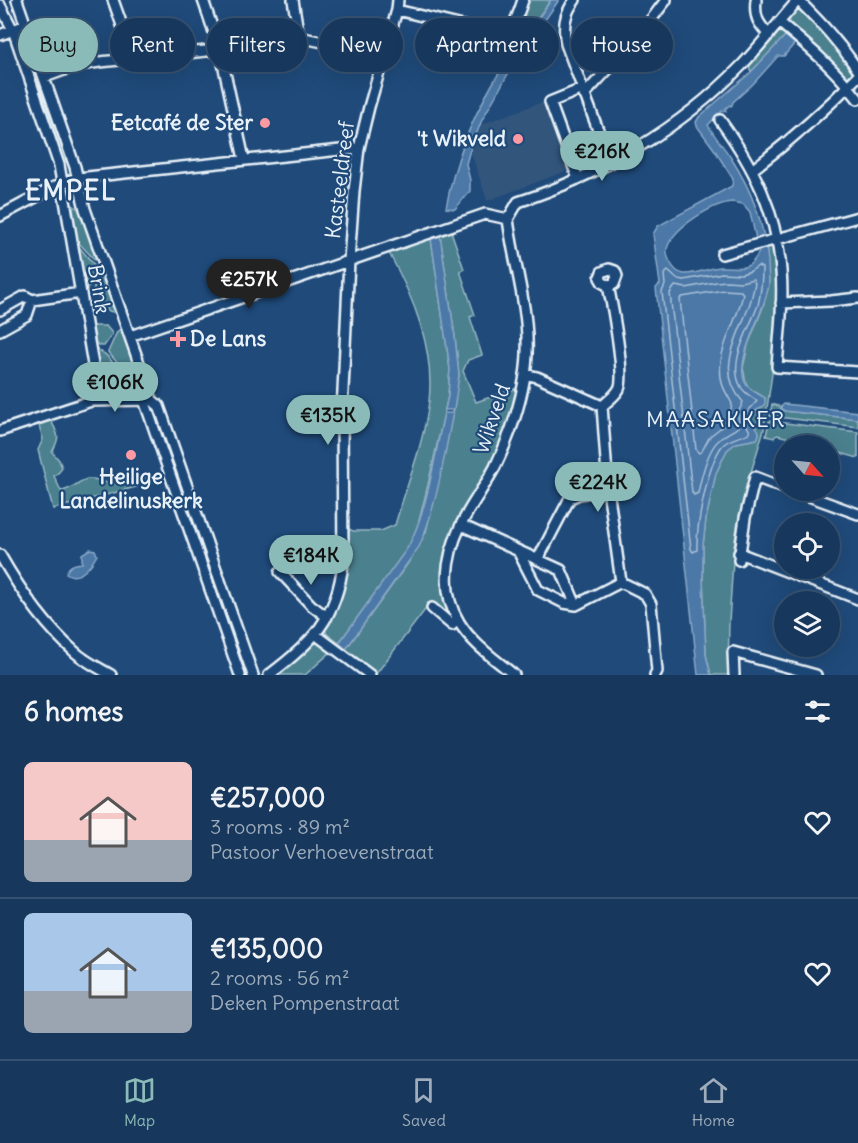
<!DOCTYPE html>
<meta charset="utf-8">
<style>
body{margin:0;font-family:Delius,sans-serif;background:#203f62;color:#f1f3f6;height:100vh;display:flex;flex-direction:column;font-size:22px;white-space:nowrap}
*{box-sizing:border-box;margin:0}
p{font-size:20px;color:#9eacbb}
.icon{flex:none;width:33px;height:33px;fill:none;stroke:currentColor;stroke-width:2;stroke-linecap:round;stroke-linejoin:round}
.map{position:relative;height:675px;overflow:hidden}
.side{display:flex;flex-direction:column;background:#17385c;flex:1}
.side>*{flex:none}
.banner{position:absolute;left:18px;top:18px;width:822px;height:54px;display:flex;gap:12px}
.needle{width:39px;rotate:117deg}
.fabs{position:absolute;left:774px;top:435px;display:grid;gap:12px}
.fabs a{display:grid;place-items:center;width:66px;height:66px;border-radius:50%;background:#17385c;box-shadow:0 6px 24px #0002,0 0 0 2px #365272;font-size:30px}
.price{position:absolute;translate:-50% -51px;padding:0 14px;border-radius:21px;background:#8bbbb9;color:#111;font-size:20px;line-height:39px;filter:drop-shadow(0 2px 3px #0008)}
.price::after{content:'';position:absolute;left:50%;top:36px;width:18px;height:14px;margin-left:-9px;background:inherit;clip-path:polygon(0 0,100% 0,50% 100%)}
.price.selected{background:#222;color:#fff}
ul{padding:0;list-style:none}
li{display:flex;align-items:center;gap:18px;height:150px;padding:0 24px}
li+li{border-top:2px solid #365272}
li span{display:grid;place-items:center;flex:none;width:168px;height:120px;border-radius:9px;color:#555}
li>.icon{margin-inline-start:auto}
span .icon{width:72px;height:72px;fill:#fffc;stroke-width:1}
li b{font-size:26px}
h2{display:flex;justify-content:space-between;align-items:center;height:72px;padding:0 24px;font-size:26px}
.tag{padding:0 21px;border-radius:27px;background:#17385c;box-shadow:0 6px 24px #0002,0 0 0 2px #365272;font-size:21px;line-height:54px}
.tag.selected{background:#8bbbb9;color:#111}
.dock{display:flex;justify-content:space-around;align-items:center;height:84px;border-top:2px solid #365272;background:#17385c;font-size:16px;color:#9eacbb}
.dock a{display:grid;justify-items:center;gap:3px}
.dock .selected{color:#8bbbb9}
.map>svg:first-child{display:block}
</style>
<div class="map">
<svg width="858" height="675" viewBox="0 0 858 675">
<rect width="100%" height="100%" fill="#1f4a7a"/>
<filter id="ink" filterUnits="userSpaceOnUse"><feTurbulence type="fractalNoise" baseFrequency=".0167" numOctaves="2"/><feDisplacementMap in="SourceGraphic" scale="12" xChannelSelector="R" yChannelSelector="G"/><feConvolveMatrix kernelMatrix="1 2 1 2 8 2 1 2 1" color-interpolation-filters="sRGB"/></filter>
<g filter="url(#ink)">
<path fill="#31557b" d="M545,101l24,69 -82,31 -16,-48 11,-29z"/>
<path fill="#4b808e" stroke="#9ab8c3" stroke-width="1.5" d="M527,0h24l-32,43 -11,-3z
M798,10h4l27,25 27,38c-6,4 -9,4 -15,1l-50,-47 -2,-9 4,-5z
M776,32l8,1 2,2 -35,37 -3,-9z
M28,39l42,121 -8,3 -42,-121z
M73,205l9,7 17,48h-4l-19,-20 -6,-34z
M451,231l13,38 -4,2 15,44 -5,2 12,38 -14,5 -5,11 13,31 41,-14c-6,26 -13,51 -25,74 -31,56 -68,96 -38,163l-26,-19 -52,68 -30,-25 62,-86 18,-31 19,-80 14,-77 -4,-38 -15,-102z
M431,238l19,131 -2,27 -20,89 -10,40 -9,22 -70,96 -12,-9 -2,-4c18,-31 25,-64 24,-101l4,2h28l14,-6c12,-41 29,-82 34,-124 6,-52 -16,-104 -40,-148z
M774,242l3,26 1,32 -5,67 -9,62 -15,50 -11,43 -4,24 -5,76 -1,53h-17l-5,-20 -3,-77v-33l3,-26 10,-46 11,-23 9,-7 21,-4c6,-10 -4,-11 -6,-21l2,-5 11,-8 1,-7 -16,-10 -3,-5 -3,-15 5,-23 15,-38 6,-23 -3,-40z
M77,247l3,1 15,18 -6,21 -5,2z
M100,265l17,48 -8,-2 -16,-19 5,-25z
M91,326h15l6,7v2l-8,11h-3l-7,-3z
M119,330h4l16,45 -12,-1 -19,-22 9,-20z
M95,349c18,4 27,30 32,47 -6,0 -14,1 -20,-1 -8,-4 -11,-37 -12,-46z
M772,404l9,3v2l4,2 73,8v8l-88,-11z
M50,418c7,17 12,16 2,34l7,8 3,8 -3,4 -5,4 7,15c10,-1 16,-9 26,-12 9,-2 19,6 28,4 11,-1 21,-8 32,-6l3,3 -3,4 -94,25 -15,-59 5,-11 -5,-17z
M769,421l89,11v26l-28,-8v-4l-16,-1 -36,-10 -3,1 -1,2 -8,-2z
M171,448l27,80 -3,2 -3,-1 -28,-78z
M198,537h3l48,136 -5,2 -48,-137z
M317,640l19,11 -3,2 -2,-1 -26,23h-29z"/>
<path fill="#4c78a7" stroke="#8aa8c7" stroke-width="1.5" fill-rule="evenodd" d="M551,0h8l-47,67 -30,53 -13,33 -3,11 4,16v11l-15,18 -9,-1c8,-44 24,-86 47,-125 17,-29 39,-55 58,-83z
M786,35l9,8 -11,13h-6l-25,28 -20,18 -1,3 -1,1 -1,-1 -5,4 1,2h-4l-14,14c6,11 16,22 23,33 21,32 33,66 37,103 0,7 1,16 1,23 -3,27 -37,77 -23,100 4,7 13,10 19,14v5l-2,4 -8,4 -4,7c2,10 12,10 6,21l-21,4 -9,7 -11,23 -10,46 -3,26v33l3,77 5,20h-13l-42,-387 4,-4 -7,-50 5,-8 74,-40 1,-7 -19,-30 -17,-23 -1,-4 3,-5 52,-45zM732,202l11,2 7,8 9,40c-11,22 -20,14 -39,15 -12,1 -25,8 -36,7 -7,-1 -11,-6 -14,-12 -2,-4 -4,-8 -3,-13 5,-21 45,-45 65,-47z
M440,235l15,102 4,38 -5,35h-9l3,-14 2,-27 -19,-131z
M784,404l74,8v7l-73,-8 -4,-2v-2z
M444,413h9c-9,44 -16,93 -34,134l-73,102 -7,-6 69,-96c20,-38 27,-92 36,-134z
M90,549l5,1 2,5c-6,11 -18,27 -31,18 3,-8 8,-9 16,-10v-9z"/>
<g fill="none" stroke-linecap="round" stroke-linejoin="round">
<path stroke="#aac1d8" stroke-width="1.5" d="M758,266l4,2c0,13 -1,25 -4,37 -8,23 -30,56 -18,80 3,8 11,11 17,16 -11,14 -17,11 -7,31 -8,6 -20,5 -28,14 -14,18 -26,80 -25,104l-4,2 -2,-3 -29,-257 3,-7 -1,-11 4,-3 9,8 7,1 38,-7 19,1 10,-3z
M753,279l2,4c-2,8 -3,15 -6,23 -12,33 -34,65 -6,96l-5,11 1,14c-7,4 -14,7 -20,13 -12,10 -18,38 -21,53l-4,2 -2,-3 -22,-199 5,-7 11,2 30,-6 11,-1 14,1z
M724,290l17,1 2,3c-6,30 -29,57 -21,89 2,8 7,14 10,21l-4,18 -18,14 -8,15 -3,2 -3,-3 -16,-151 2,-2z"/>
<g stroke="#e8f1f8" stroke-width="14">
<path id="street" d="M17,0l58,167 10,42 67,191 7,6 94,269
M113,0l21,59
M203,0l17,50 24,109
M293,0l6,37
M575,0c-11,14 -12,27 -9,44l44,118
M756,0c-2,17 2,23 13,35
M798,0c23,23 42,43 60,70
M0,5l13,25 46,135 40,235
M397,10l107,26c10,-8 15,-24 19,-36
M779,22c29,24 56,47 79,77
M0,35l26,-10
M45,77l33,-12 22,-3 135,-14 64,-11 85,18
M584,95l54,-58 28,-37
M720,120c34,47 57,92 61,151 3,31 -2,64 -4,96l81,5
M752,170c38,-29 73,-60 106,-94
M578,179l-28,-77 32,-13
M0,216l62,-33 16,-5 281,-30
M508,219c7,55 27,104 16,162 -5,29 -16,59 -29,86 -8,15 -17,28 -26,43 -20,33 -32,76 -10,112 13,22 36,37 55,53
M722,254l136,-37
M781,303l50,-2 27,-3
M0,310l25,-14 7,4 49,-7
M0,330l27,-15 5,-15
M130,336l355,-122 23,5 10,-17c83,-27 162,-73 223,-136 20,-21 38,-44 57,-66
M525,374l12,3 65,29 6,83 13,93 24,12 6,10 6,67 -2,4
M144,400l96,275
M602,406c6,-5 13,-10 17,-17 7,-13 -7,-85 -11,-104l-5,-2 -3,-5 2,-6 7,-3 6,2 2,5 -3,8 -6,1
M0,431l91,-30 58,-1
M792,490l66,24
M461,525l100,45 15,35
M518,551l20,39 26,13 12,2 45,-23
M739,553l119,46
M0,555c20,35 44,70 75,97 11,10 24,16 36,23
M538,559l32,-61 9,-4 29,-5
M739,560l6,-42 10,-41 29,11
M280,572l31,33 16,12
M432,608l20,17 6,-5
M315,634l55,41
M269,675c43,-32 68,-57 74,-112l-1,-151 7,-151 5,-70 5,-43 10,-41 28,-97 1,-10
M734,675l-1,-23 83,23"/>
</g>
<use href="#street" stroke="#1f4a7a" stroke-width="9"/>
</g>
</g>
<g fill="#ff9aa2" stroke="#1f4a7a" stroke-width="2">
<circle cx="265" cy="123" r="6"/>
<circle cx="518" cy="139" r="6"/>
<path d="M175 330h6v6h6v6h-6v6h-6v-6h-6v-6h6z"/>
<circle cx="131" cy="455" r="6"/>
</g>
<g text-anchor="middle" stroke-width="4.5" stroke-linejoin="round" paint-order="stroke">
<g font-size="21" font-weight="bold" fill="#e8f1f8" stroke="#1f4a7a" text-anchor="end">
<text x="253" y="130">Eetcafé de Ster</text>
<text x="506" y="146">'t Wikveld</text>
<text x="190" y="346" text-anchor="start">De Lans</text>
<text x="131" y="484" text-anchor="middle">Heilige<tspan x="131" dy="24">Landelinuskerk</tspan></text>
</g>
<g font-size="21" fill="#e8f1f8" stroke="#1f4a7a">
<text transform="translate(340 180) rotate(-83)" y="7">Kasteeldreef</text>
<text transform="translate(99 289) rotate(80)" y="7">Brink</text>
<text transform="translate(492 419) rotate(-71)" y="7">Wikveld</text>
</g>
<g font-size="22" letter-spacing="1.5" fill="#e8f1f8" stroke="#1f4a7a">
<text x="716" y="427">MAASAKKER</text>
</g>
<g font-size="27" font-weight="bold" letter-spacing="1.5" fill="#e8f1f8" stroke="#1f4a7a">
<text x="71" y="200">EMPEL</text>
</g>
</g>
</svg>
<div class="fabs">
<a><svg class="needle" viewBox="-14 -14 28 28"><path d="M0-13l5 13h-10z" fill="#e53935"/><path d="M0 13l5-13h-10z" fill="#9eacbb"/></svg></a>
<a><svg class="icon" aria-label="locate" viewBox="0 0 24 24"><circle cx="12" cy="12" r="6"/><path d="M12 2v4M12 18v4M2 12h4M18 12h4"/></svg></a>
<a><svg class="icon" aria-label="layers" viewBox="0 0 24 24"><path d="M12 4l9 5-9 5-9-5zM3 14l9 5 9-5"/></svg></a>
</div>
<b class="price" style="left:602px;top:182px">€216K</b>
<b class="price selected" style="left:249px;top:310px">€257K</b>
<b class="price" style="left:115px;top:413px">€106K</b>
<b class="price" style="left:328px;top:446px">€135K</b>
<b class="price" style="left:598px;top:513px">€224K</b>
<b class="price" style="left:311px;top:586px">€184K</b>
<div class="banner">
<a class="tag selected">Buy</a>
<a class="tag">Rent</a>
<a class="tag">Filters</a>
<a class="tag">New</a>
<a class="tag">Apartment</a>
<a class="tag">House</a>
</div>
</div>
<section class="side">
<h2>6 homes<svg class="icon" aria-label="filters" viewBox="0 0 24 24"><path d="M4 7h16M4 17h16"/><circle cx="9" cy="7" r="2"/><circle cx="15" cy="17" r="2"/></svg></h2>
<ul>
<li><span style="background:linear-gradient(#f6c9c9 65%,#9aa5b1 0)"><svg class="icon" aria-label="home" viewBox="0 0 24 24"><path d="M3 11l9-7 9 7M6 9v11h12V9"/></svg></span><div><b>€257,000</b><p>3 rooms · 89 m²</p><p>Pastoor Verhoevenstraat</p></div><svg class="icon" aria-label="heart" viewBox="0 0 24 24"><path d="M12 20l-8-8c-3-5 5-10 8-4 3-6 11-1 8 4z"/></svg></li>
<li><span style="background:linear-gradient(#a9c7e8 65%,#9aa5b1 0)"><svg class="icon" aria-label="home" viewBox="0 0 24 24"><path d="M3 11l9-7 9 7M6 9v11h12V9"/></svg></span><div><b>€135,000</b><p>2 rooms · 56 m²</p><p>Deken Pompenstraat</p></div><svg class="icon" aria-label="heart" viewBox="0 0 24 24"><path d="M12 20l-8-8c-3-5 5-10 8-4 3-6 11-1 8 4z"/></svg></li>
</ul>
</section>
<nav class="dock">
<a class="selected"><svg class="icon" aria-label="map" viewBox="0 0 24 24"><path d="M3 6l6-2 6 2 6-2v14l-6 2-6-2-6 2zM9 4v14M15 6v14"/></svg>Map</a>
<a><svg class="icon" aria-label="saved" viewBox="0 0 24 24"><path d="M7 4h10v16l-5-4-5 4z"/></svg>Saved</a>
<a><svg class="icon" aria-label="home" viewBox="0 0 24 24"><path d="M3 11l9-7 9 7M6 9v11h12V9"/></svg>Home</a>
</nav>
